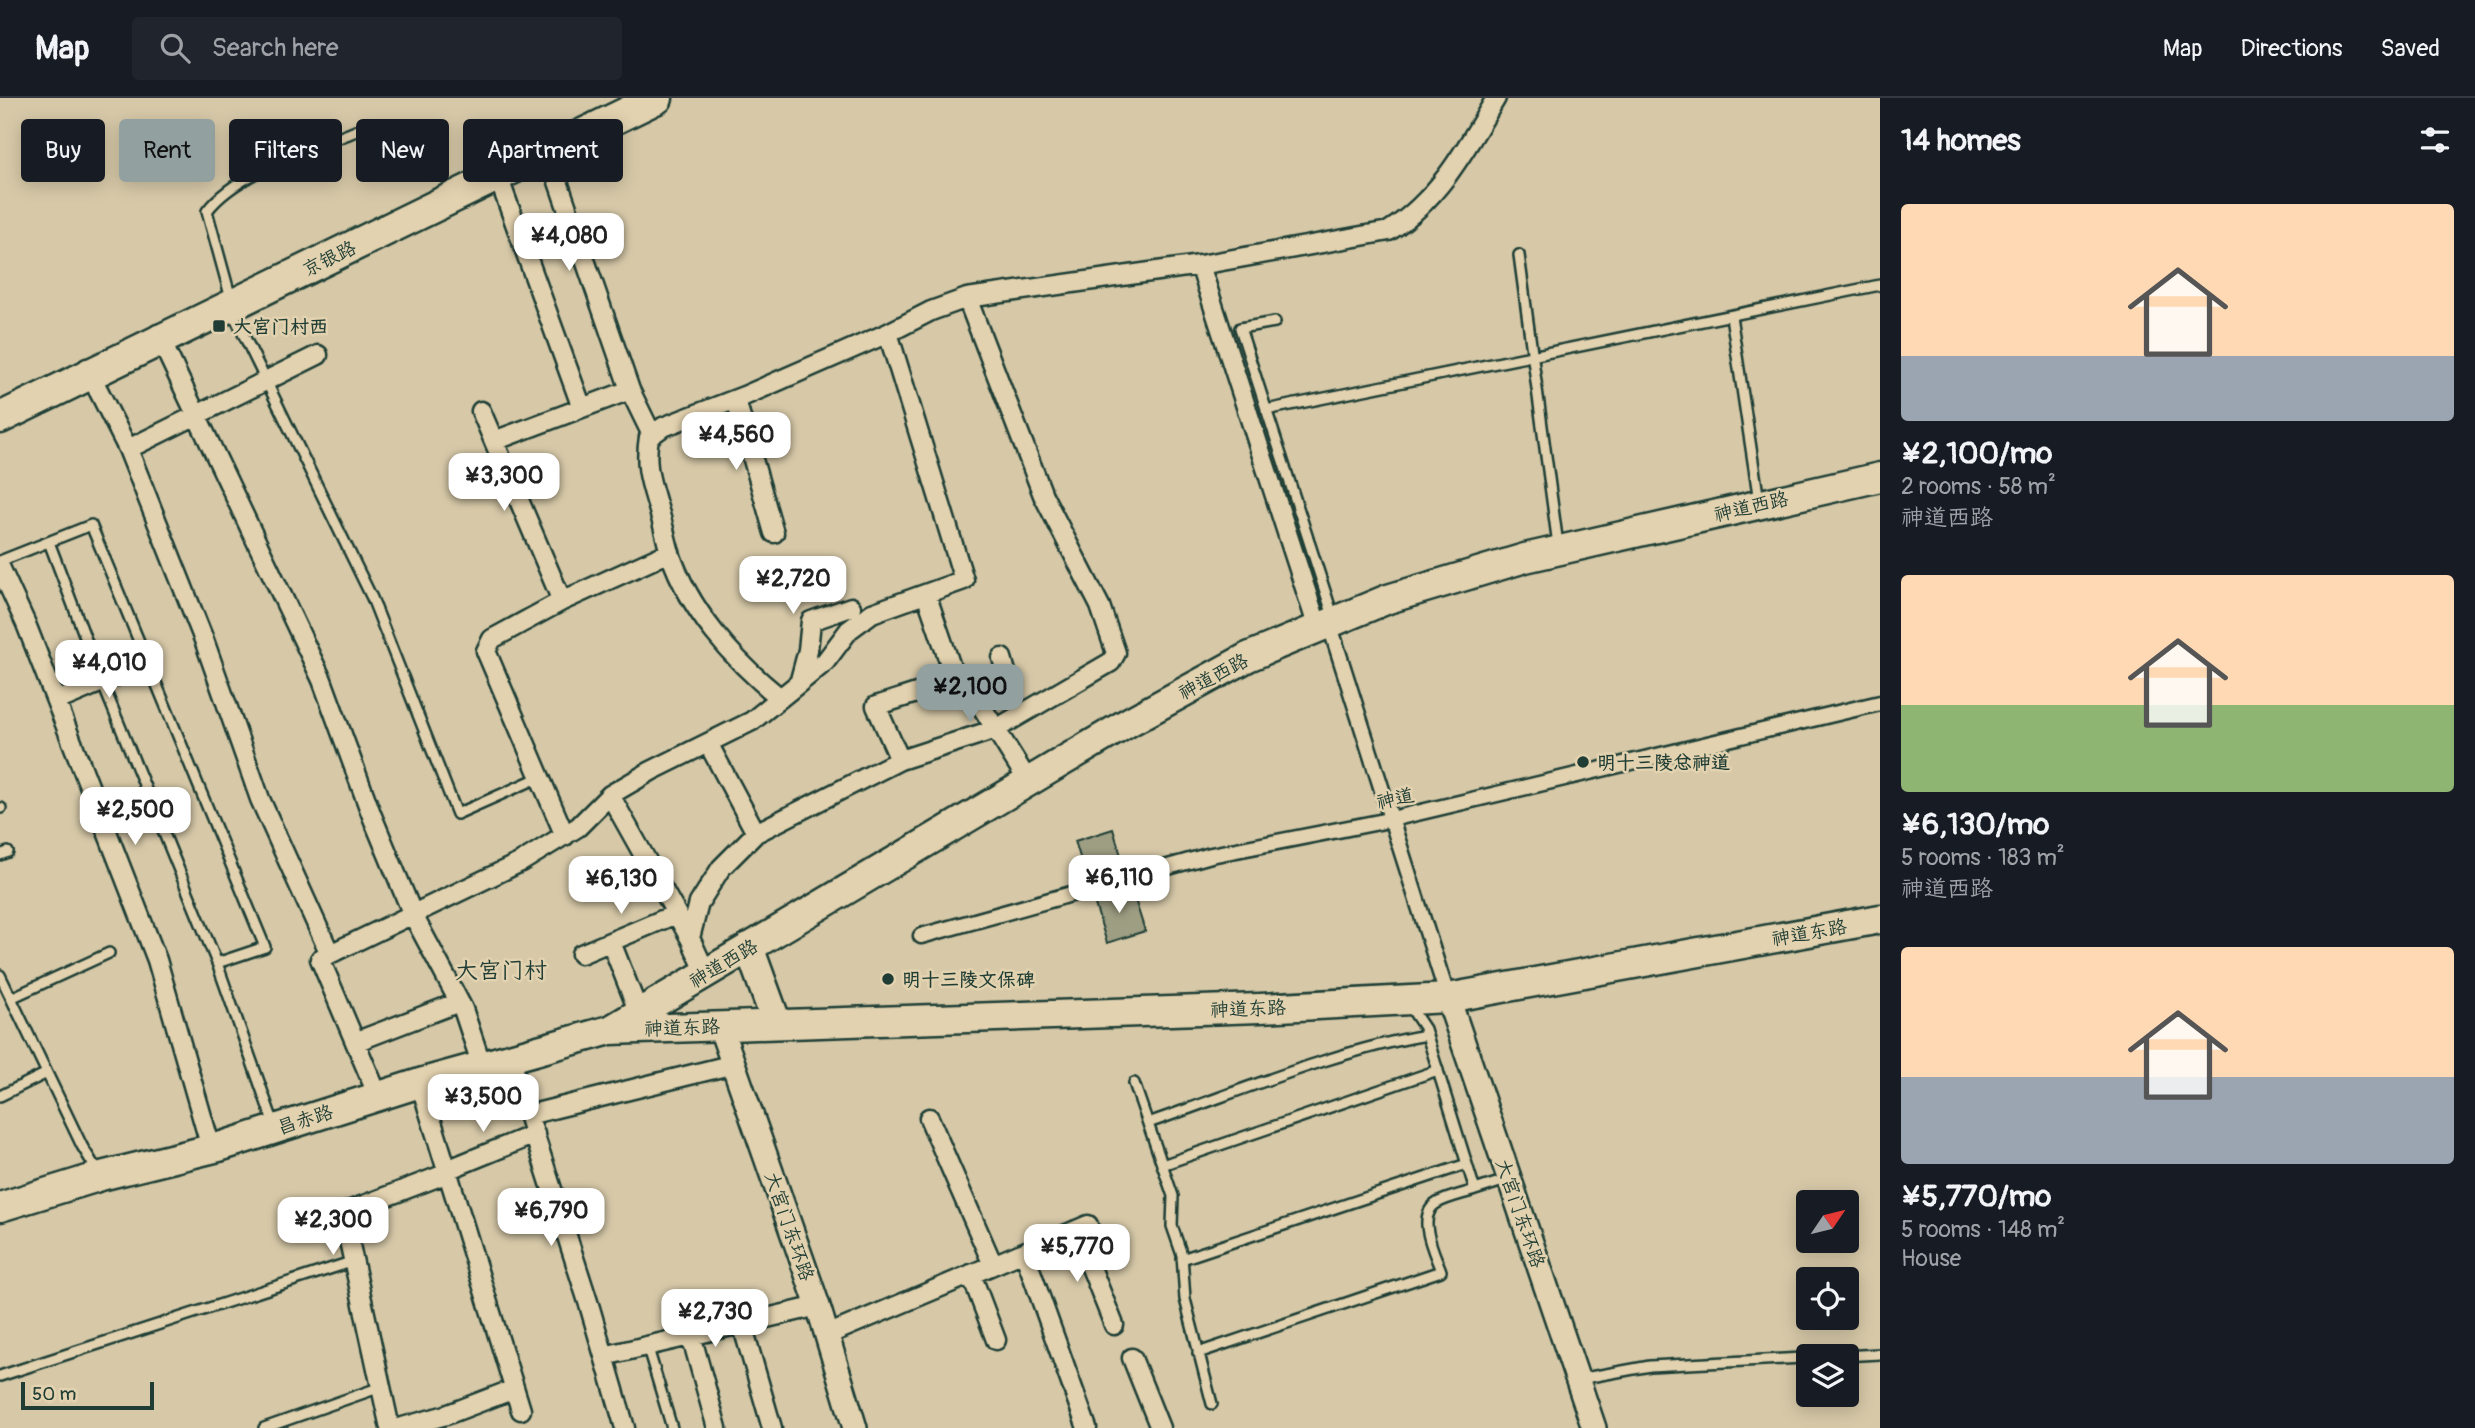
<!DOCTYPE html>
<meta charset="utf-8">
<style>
body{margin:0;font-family:Pangolin,"LXGW WenKai TC",sans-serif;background:#20242c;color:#f1f3f6;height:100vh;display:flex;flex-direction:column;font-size:26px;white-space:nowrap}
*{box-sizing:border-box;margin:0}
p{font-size:23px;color:#9ea1a6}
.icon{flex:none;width:38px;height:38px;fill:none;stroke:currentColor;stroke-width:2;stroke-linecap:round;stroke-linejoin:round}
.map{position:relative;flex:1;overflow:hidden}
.side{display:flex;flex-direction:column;background:#171b24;width:595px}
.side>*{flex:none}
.top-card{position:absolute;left:21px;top:21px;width:665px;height:63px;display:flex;gap:14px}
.needle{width:46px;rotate:55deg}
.buttons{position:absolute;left:1796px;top:1092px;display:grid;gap:14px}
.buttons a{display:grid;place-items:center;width:63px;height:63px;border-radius:7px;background:#171b24;box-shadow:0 4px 18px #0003;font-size:35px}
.scale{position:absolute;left:21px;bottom:18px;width:133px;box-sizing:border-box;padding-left:7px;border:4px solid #1f3d34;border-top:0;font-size:19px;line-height:24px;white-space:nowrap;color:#1f3d34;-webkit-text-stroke:5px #e3d2af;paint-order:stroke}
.price{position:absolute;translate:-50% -60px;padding:0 16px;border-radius:14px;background:#fff;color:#222;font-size:23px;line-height:46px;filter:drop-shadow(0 2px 4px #0008)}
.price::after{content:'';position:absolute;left:50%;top:42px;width:21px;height:16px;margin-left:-10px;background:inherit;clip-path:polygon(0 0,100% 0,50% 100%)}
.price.current{background:#92a19f;color:#111}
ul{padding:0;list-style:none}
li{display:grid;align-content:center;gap:14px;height:371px;padding:0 21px}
li span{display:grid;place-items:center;height:217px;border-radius:7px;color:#555}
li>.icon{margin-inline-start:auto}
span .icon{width:126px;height:126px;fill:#fffc;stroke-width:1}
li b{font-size:30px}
h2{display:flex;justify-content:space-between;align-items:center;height:84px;padding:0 21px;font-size:30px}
.chip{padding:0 24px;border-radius:7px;background:#171b24;box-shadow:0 4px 18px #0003;font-size:24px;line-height:63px}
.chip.current{background:#92a19f;color:#111}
header{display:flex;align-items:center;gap:42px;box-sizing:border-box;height:98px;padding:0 35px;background:#171b24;border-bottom:2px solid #363941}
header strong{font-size:33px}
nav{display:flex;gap:38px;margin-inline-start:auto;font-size:24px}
.search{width:490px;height:63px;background:#20242c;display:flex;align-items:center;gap:18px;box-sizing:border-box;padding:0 24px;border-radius:7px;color:#9ea1a6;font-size:26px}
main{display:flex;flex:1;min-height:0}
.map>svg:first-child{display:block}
</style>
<header>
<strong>Map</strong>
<div class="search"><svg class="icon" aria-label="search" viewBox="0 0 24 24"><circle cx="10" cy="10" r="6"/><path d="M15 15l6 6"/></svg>Search here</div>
<nav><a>Map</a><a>Directions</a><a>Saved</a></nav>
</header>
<main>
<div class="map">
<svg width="1880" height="1330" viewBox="0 0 1880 1330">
<rect width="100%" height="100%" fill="#d7c9a8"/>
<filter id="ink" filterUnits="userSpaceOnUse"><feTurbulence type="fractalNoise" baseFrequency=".0143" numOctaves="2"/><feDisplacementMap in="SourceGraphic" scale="14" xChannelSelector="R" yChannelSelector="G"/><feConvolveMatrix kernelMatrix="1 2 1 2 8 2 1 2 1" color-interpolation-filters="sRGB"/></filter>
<g filter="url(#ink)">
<path fill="#9e9e83" stroke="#1f3d34" stroke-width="2" d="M1113,731l12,40 -38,11 -12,-39z
M1131,789l14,44 -38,12 -14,-45z"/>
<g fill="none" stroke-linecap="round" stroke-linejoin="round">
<g stroke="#1f3d34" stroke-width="14">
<path id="service" d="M358,32c-46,20 -121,41 -151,81l23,84v12l142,291 85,216 83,-37
M1519,157l39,290
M1731,218l28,185
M1275,224l-35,6 94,291
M1266,312l614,-125
M49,444l53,140 115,281
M0,463l91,-36 174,422 -48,16 58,164
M0,710h1
M0,757l8,-3
M0,877l82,171 17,28
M11,900l98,-45
M1134,985l39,113 -1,30 10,29 3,44 27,105
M0,998l47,-23
M1148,1025c88,-30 188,-73 279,-88
M1162,1067l276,-95
M1475,1092l34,-11
M1182,1161l285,-95
M647,1247l25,83
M1198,1255l243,-82c-6,-17 -26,-55 -4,-68 11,-6 26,-9 38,-13l-50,-161 -16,-24
M0,1278l354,-115
M1579,1281l71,-13 230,-12
M264,1330l117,-41"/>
</g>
<g stroke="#1f3d34" stroke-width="19">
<path id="pedestrian" d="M1329,525l119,375
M921,838l290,-81 168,-33 501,-119"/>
</g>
<g stroke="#1f3d34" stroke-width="23">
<path id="minor" d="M545,46l85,246
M495,70l87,240
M1200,167l118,363
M967,200l233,-33 189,-34c50,-32 77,-82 107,-133
M158,236l164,346 50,136 41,99 50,94 19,57
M87,270l41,81 76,191 56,159 70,155 -10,5 58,137
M736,302l38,133
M481,313l81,190
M494,343l136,-51 22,45
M128,351l190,-94
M0,469l26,57 131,336 54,188
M926,496l25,73 24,29
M1002,560l6,21 -33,17 53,85
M800,582l8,-30 3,-29 40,-14
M57,603l90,-38
M708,645l48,90
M900,662l-24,-54 56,-18
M610,697l80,143
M565,738l-79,-185 6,-12 70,-38 108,-49
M611,844l28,71
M330,856l191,-92 57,-35 32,-32 41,-24 101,-50 73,-59 24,-32 23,-17 92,-33 -76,-247
M581,856l95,-40
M706,875l-16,-35 9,-35 22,-35 35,-35 144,-73 96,-31 115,-67 5,-9 -16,-47 -57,-111 -76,-197 -36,13 -43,22 -144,63 -81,31 -14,10c-5,30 2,46 10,74 4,13 7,28 11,42 19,57 63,107 109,144
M355,944l104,-40
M510,960l80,250 35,120
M420,985l101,327
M528,1017l206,-51
M929,1020l64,147
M447,1072l88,-36
M1076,1132l38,95
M1024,1154l63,176
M971,1176l25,66
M742,1226l30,104
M691,1237l26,93
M827,1237l261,-110
M604,1258l214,-50
M1132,1260l28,70
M390,1330l-47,-215 105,-40
M399,1330l47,-13 68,-26"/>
</g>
<g stroke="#1f3d34" stroke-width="28">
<path id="tertiary" d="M1448,900l146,430
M720,928l98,280 37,122"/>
</g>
<g stroke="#1f3d34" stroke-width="33">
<path id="primary" d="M749,849l28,77
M612,931l517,-307 119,-65 140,-58 137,-41 355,-81
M0,1109l101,-31 118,-29 201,-64 190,-53 650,-22 188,-10 432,-79"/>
</g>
<g stroke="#1f3d34" stroke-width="35">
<path id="trunk" d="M0,320l657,-320"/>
</g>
<use href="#service" stroke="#e3d2af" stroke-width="9"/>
<use href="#pedestrian" stroke="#e3d2af" stroke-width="14"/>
<use href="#minor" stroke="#e3d2af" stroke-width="18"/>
<use href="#tertiary" stroke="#e3d2af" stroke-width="23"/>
<use href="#primary" stroke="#e3d2af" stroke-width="28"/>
<use href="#trunk" stroke="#e3d2af" stroke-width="30"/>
</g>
</g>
<g fill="#1f3d34" stroke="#e3d2af" stroke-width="2.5">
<rect x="212" y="221" width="14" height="14" rx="3.5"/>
<circle cx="1583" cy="664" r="7"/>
<circle cx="888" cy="881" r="7"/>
</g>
<g text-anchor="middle" stroke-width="5" stroke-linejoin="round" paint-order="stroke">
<g font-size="19" fill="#1f3d34" stroke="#e3d2af">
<text transform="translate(329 160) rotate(-26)" y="7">京银路</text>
<text transform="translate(1751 408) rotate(-13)" y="7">神道西路</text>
<text transform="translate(1213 578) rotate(-28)" y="7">神道西路</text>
<text transform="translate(1395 700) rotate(-13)" y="7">神道</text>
<text transform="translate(1809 834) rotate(-10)" y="7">神道东路</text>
<text transform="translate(723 865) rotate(-31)" y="7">神道西路</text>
<text transform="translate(1248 910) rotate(-2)" y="7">神道东路</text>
<text transform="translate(682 929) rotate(-2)" y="7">神道东路</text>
<text transform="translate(305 1021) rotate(-18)" y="7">昌赤路</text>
<text transform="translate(1521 1115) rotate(71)" y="7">大宫门东环路</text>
<text transform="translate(790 1128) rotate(71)" y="7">大宫门东环路</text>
</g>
<g font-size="19" font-weight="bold" fill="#1f3d34" stroke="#e3d2af" text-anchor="start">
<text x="233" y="235">大宫门村西</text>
<text x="1597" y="671">明十三陵总神道</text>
<text x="902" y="888">明十三陵文保碑</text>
</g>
<g font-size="23" fill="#1f3d34" stroke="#e3d2af">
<text x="501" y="880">大宫门村</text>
</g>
</g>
</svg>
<div class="buttons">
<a><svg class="needle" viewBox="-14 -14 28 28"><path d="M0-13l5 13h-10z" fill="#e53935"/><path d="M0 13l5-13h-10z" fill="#9ea1a6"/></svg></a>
<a><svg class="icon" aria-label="locate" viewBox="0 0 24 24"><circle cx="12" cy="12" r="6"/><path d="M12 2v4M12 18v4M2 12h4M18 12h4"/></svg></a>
<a><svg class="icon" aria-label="layers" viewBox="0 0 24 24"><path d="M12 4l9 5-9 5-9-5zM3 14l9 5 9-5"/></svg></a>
</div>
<div class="scale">50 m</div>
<b class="price" style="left:569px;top:175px">¥4,080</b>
<b class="price" style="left:736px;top:374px">¥4,560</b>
<b class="price" style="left:504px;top:415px">¥3,300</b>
<b class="price" style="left:793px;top:518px">¥2,720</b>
<b class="price" style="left:109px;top:602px">¥4,010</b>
<b class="price current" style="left:970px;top:626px">¥2,100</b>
<b class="price" style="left:135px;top:749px">¥2,500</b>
<b class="price" style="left:1119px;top:817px">¥6,110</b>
<b class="price" style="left:621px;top:818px">¥6,130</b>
<b class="price" style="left:483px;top:1036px">¥3,500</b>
<b class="price" style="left:551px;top:1150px">¥6,790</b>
<b class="price" style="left:333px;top:1159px">¥2,300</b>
<b class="price" style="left:1077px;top:1186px">¥5,770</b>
<b class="price" style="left:715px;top:1251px">¥2,730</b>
<div class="top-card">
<a class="chip">Buy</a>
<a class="chip current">Rent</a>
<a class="chip">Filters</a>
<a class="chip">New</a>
<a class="chip">Apartment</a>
</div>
</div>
<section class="side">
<h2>14 homes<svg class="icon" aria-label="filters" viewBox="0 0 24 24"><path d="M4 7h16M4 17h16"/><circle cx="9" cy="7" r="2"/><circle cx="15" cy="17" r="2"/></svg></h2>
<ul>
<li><span style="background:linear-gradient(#ffd9b3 70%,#9aa5b1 0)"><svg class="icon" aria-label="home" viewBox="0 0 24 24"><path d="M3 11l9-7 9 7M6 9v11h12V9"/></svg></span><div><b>¥2,100/mo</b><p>2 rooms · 58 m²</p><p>神道西路</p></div></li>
<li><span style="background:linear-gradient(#ffd9b3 60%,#8fb573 0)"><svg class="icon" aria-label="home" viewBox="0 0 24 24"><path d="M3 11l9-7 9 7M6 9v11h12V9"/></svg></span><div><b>¥6,130/mo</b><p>5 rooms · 183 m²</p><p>神道西路</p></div></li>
<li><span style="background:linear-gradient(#ffd9b3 60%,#9aa5b1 0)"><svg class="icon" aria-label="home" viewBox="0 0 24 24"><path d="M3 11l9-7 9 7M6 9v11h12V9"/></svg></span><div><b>¥5,770/mo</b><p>5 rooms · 148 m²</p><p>House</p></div></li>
</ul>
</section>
</main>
